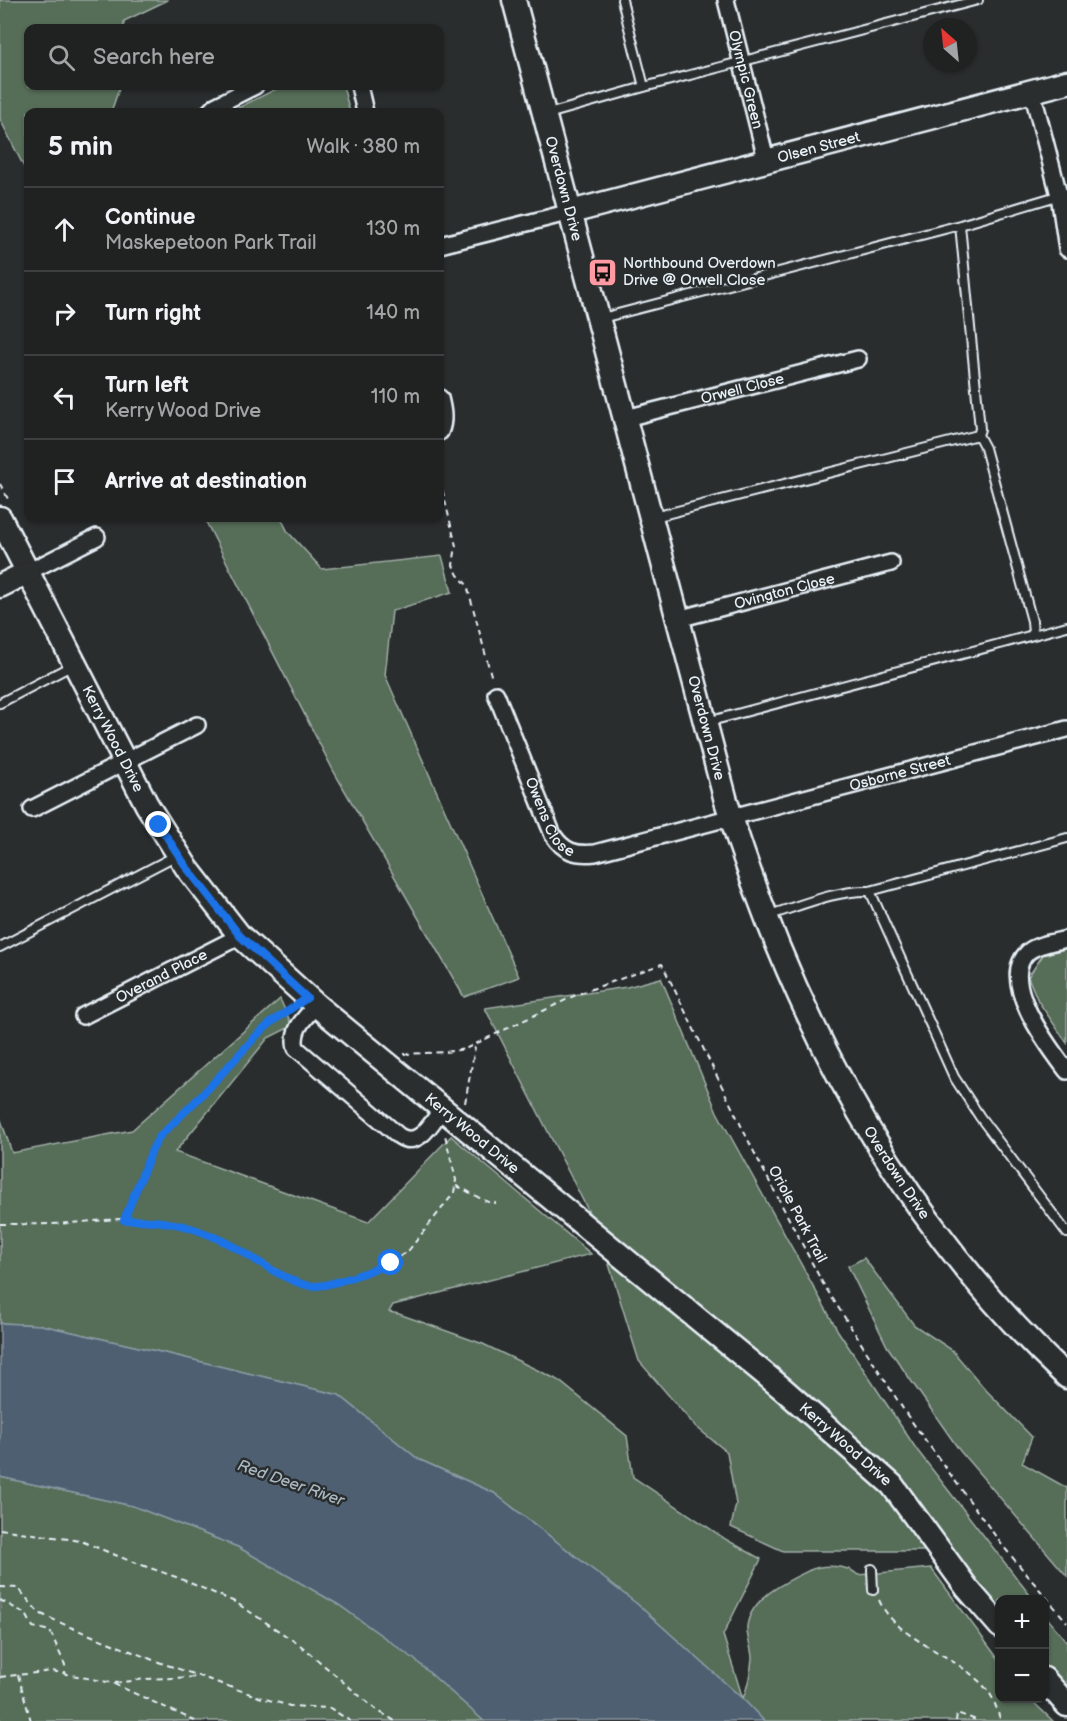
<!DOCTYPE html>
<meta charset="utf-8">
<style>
:root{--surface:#202222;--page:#282a2a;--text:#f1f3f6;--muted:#a2a4a5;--line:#3d3f40}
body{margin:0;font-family:"Balsamiq Sans",sans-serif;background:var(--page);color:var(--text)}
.controls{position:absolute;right:18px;bottom:18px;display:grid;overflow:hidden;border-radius:12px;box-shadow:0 2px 4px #0004}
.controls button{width:54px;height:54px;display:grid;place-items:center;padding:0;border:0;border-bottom:2px solid var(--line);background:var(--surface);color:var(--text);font:30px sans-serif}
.compass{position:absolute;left:923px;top:18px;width:54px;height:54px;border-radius:50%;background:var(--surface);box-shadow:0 2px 4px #0004;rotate:333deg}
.stop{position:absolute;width:18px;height:18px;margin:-14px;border:4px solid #1a73e8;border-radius:50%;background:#fff}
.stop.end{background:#1a73e8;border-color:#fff;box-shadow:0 2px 6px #0008}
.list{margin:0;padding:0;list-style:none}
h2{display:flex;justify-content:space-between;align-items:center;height:78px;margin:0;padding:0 24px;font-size:26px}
h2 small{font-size:20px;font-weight:400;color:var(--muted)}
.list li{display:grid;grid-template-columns:39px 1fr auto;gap:18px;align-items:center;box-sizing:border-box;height:84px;padding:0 24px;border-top:2px solid var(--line)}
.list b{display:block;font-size:22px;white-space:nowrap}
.list p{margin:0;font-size:20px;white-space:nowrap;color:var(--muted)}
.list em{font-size:20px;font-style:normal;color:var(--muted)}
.icon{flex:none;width:33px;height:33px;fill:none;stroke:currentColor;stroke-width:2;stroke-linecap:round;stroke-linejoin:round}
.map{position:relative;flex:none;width:1067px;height:1721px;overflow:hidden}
.search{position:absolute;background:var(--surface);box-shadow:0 2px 4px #0004;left:24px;top:24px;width:420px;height:66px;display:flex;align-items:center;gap:15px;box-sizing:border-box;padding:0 21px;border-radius:12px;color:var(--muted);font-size:22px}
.panel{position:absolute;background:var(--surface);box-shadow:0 2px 4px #0004;left:24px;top:108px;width:420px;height:414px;border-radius:12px}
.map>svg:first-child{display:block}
.green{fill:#576d59;stroke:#a0afa8;stroke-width:1.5}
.water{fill:#4d5f6f;stroke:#8b99a6;stroke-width:1.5}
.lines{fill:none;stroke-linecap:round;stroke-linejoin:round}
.lane-casing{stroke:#e8f1f8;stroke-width:12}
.street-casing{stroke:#e8f1f8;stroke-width:20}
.secondary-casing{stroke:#e8f1f8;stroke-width:27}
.path{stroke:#e8f1f8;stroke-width:2;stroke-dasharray:6 4.5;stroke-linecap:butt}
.lane{stroke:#2a2d2e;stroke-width:8}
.street{stroke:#2a2d2e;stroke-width:15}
.secondary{stroke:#2a2d2e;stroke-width:22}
.route{stroke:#1a73e8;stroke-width:8}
.labels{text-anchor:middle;stroke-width:5;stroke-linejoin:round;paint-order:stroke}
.street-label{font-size:15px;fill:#e8f1f8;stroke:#2a2d2e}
.poi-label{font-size:15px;fill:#e8f1f8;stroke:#2a2d2e;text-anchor:start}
.water-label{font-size:16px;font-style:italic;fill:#aab7c1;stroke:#2a2d2e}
</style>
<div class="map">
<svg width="1067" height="1721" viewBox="0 0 1067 1721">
<rect width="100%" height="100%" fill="#2a2d2e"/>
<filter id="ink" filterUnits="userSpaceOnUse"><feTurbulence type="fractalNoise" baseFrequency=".0167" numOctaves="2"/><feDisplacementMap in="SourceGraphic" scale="12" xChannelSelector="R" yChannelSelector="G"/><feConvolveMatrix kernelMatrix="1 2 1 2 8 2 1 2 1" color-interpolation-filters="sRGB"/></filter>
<g filter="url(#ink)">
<!-- green -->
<path class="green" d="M0 0H168L124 21V28H28V86H120L111 112H28V175L0 119Z
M282 86H343L350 112H230Z
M204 518H281L288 532 322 569 442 556 452 592 392 611 385 675 519 977 464 997 334 772Z
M1067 948V1043L1038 1001 1028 977 1043 955Z
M661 978 717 1112 838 1331 917 1450 1033 1599 1000 1600 999 1626 939 1551H783L731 1527 736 1504 727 1452 695 1426 639 1361 599 1232 485 1008 627 987Z
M280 999 290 1021V1027L268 1038 175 1152 368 1222 451 1136 591 1254 393 1305 389 1312 399 1314 483 1344 558 1380 627 1436 633 1477 727 1540 761 1559 723 1635 743 1699C747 1688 751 1670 752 1658 752 1648 746 1637 747 1626 751 1597 787 1581 810 1570 823 1564 848 1565 858 1575L931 1568 999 1660 1000 1698 1030 1699 1053 1721H764L744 1700 637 1604 494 1493 418 1459 339 1395 169 1354 41 1325 0 1323V1117L12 1153 132 1130Z
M864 1258 914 1325 952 1350 985 1389 1032 1437 1022 1463 1067 1488V1576L960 1451 887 1346 848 1266Z
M0 1477 133 1506 238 1547 339 1605 413 1658 484 1721H0Z
M1044 1614 1067 1642V1705L1045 1679Z"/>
<!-- water -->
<path class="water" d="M0 1323 41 1325 169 1354 339 1395 418 1459 494 1493 637 1604 744 1700 764 1721H484L413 1658 339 1605 238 1547 133 1506 0 1477Z"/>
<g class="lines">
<defs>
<path id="lane" d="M622 0 644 87
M548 114 644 87 978 0
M960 225 980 429 978 435 985 448 1032 621 1033 634
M602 318 960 225 1067 193
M654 517 978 435
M0 703 73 665
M707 722 1067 626
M870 891 954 1077 980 1117 1067 1233
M770 915C802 905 836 890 870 891L1067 838
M0 947 177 855
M872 1569 873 1590"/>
<g id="street">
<path id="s1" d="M726 0 766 159"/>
<path d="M359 86 365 112"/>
<path d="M1032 91 1059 195 1067 249"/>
<path d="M209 112 215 106 255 86"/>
<path d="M440 245 571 212"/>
<path d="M440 398C443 410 445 421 440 432"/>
<path id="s2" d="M626 418 858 359"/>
<path d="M28 572 97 537"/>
<path id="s3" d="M678 619 891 563"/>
<path id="s4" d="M496 694 553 835C564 852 576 855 595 853L1067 729"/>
<path d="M32 809 197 725"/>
<path d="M1067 939C1055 942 1037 944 1028 952 997 980 1049 1047 1067 1071"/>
<path d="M316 1005C305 1018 291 1029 296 1048L399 1136C419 1149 432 1122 442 1109"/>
<path id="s5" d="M83 1016 240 936"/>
</g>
<g id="secondary">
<path id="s6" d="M514 0 726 801C793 1018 899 1221 1067 1377"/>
<path id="s7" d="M571 212 1067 82"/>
<path id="s8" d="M0 518 147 805 187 868 240 936 316 1005 783 1389 892 1485 967 1588 1000 1626"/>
<path d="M0 586 28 572"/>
<path d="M1044 1679 1067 1705"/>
</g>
</defs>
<!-- lane casing -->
<use href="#lane" class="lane-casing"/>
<!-- street casing -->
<use href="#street" class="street-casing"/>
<!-- secondary casing -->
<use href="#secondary" class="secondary-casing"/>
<!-- path -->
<path class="path" d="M440 480 456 546 453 565 458 575 467 585 492 679
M0 484 9 501
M404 1054 446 1052 465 1049 578 994 662 964 754 1152 822 1282 907 1415 1002 1545 1067 1622
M465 1103 475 1047
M456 1186C469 1190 482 1203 496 1203
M124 1219 159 1137 204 1093 257 1035 273 1021 293 1008
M0 1224C23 1224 46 1225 69 1223 101 1221 137 1215 169 1222 215 1231 256 1260 297 1282L315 1286 333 1283 391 1263 409 1250 454 1193 456 1180 445 1135
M0 1529 81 1541 130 1561 176 1577 235 1602 300 1645 375 1709 395 1721
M0 1587 18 1588 39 1613 70 1627 153 1660 262 1698 290 1706 330 1708 350 1721
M0 1600 26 1614 33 1627 50 1631 65 1665V1674
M879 1600C898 1643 958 1653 988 1691 995 1700 997 1711 1001 1721
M18 1675 31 1721
M0 1677 52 1671 112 1683 195 1721
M115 1683 146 1679 199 1677
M956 1721 957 1713 979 1721"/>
<!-- lane -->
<use href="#lane" class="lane"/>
<!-- street -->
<use href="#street" class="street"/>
<!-- secondary -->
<use href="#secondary" class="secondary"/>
</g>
</g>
<g class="lines" filter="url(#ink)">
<!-- route -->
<path class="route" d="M159 825 187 868 240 936 307 998 273 1021 257 1035 204 1093 159 1137 152 1150 124 1220C169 1219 199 1227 238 1249 256 1260 292 1285 312 1286 331 1287 371 1270 391 1263"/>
</g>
<!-- icons -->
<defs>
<symbol id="bus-square" viewBox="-11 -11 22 22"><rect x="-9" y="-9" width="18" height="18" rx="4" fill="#ff9aa2" stroke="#2a2d2e"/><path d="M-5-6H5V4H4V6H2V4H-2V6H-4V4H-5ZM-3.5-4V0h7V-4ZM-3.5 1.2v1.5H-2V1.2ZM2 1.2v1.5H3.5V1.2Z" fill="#111"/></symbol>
</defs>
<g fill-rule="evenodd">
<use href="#bus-square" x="586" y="256" width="33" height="33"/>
</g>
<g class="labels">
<!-- street labels -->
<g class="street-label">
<text dy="5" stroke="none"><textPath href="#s1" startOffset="82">Olympic Green</textPath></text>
<text dy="5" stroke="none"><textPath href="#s7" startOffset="256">Olsen Street</textPath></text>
<text dy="5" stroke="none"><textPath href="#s6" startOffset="195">Overdown Drive</textPath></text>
<text dy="5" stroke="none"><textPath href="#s2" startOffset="120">Orwell Close</textPath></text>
<text dy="5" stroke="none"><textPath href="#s3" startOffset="110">Ovington Close</textPath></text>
<text dy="5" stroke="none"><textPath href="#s6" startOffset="753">Overdown Drive</textPath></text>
<text dy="5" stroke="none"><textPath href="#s8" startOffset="248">Kerry Wood Drive</textPath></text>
<text dy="5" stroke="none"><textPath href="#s4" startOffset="516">Osborne Street</textPath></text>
<text dy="5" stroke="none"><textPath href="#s4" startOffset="135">Owens Close</textPath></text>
<text dy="5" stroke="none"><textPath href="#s5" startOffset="88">Overand Place</textPath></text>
<text dy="5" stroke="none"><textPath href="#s8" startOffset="788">Kerry Wood Drive</textPath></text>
<text dy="5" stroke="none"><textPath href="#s6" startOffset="1239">Overdown Drive</textPath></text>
<text transform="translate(798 1214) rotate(62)" y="5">Oriole Park Trail</text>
<text dy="5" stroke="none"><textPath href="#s8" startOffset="1274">Kerry Wood Drive</textPath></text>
</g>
<!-- poi labels -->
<g class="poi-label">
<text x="623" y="268">Northbound Overdown<tspan x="623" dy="17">Drive @ Orwell Close</tspan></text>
</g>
<!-- water labels -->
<g class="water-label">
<text transform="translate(291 1482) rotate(19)" y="6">Red Deer River</text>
</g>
</g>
</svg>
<div class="controls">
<button>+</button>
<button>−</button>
</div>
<svg class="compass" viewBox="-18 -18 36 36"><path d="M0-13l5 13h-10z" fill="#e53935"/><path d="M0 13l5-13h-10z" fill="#a2a4a5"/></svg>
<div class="stop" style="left:391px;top:1263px"></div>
<div class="stop end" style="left:159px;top:825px"></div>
<div class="search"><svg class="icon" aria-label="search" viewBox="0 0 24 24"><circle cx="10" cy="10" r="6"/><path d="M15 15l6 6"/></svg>Search here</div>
<section class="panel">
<h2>5 min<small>Walk · 380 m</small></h2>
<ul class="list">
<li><svg class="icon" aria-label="ahead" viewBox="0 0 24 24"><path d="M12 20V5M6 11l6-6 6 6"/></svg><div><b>Continue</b><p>Maskepetoon Park Trail</p></div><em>130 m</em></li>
<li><svg class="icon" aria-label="right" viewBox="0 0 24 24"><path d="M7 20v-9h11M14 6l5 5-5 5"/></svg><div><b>Turn right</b></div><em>140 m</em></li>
<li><svg class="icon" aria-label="left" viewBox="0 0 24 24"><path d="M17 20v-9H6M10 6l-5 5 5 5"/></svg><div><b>Turn left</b><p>Kerry Wood Drive</p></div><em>110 m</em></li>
<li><svg class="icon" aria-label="arrive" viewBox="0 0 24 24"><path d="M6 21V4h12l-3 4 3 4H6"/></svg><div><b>Arrive at destination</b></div></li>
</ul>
</section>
</div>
